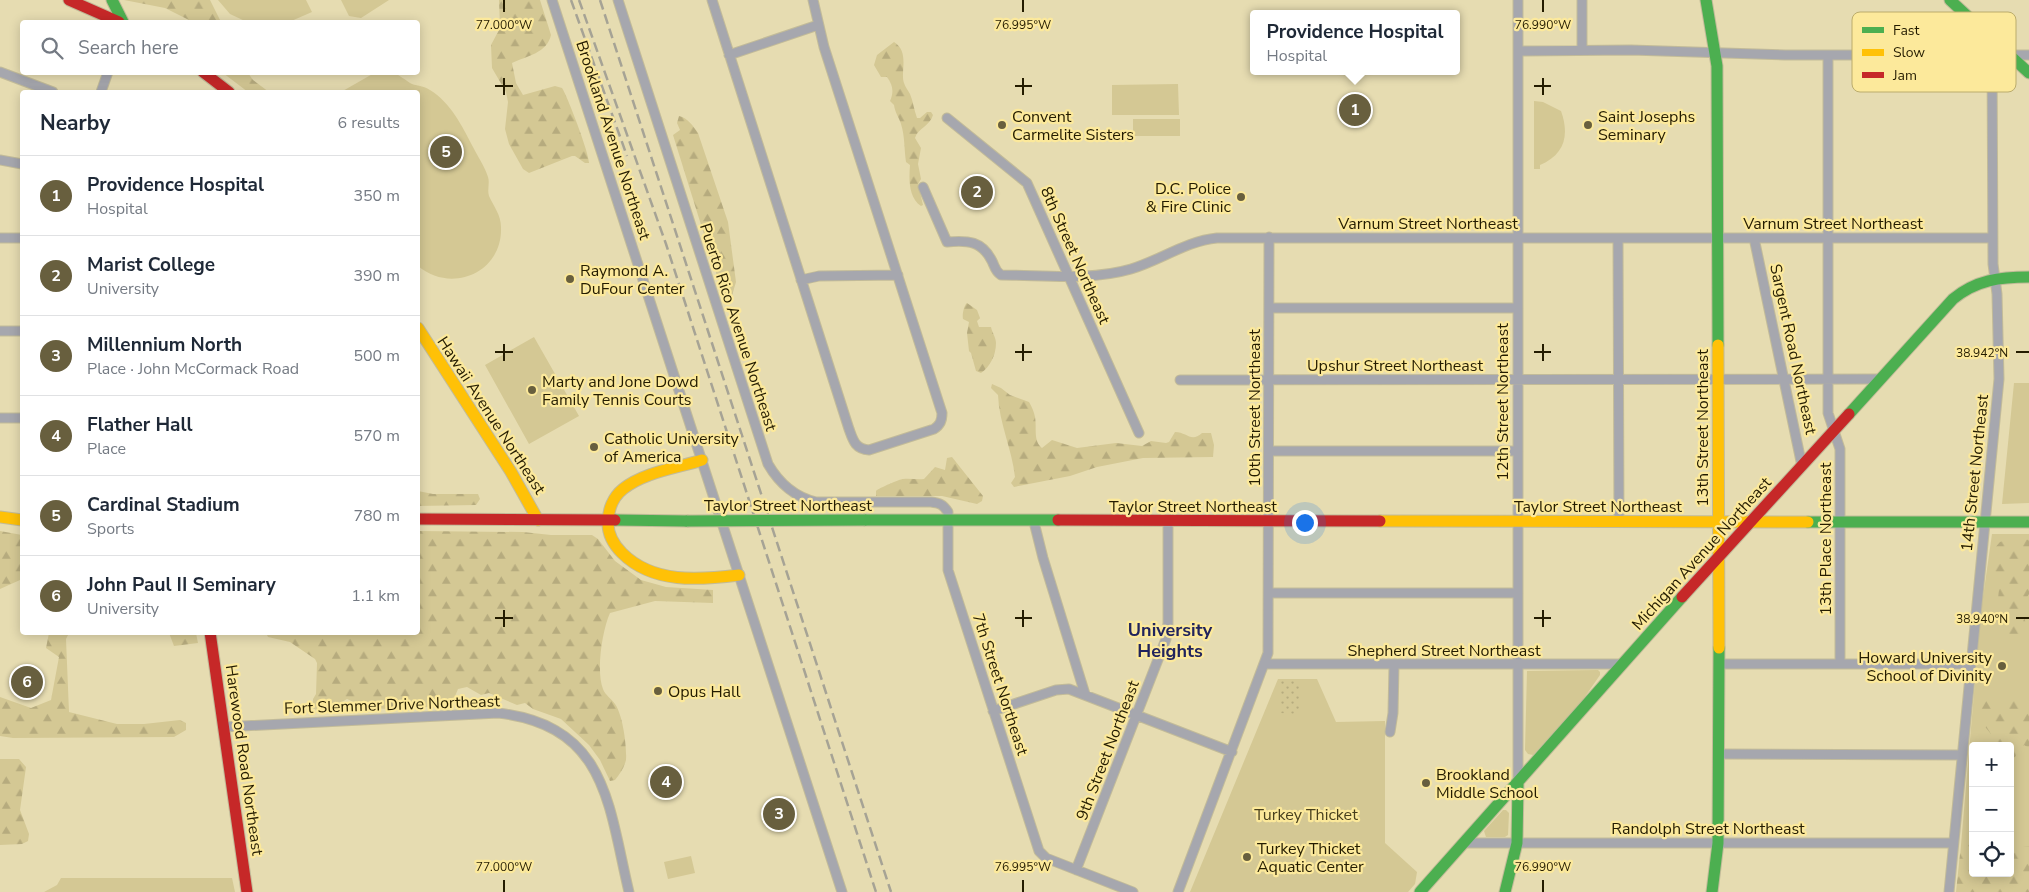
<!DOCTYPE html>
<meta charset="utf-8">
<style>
:root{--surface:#fff;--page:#f6f6f7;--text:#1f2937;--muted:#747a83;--line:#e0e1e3;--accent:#685f3e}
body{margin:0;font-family:"Nunito Sans",sans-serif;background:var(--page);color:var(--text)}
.controls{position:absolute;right:15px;bottom:15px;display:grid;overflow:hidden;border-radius:5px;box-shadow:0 2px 12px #0003}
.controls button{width:45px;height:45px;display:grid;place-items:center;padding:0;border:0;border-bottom:1px solid var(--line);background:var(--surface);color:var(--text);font:25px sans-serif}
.you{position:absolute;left:1304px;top:522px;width:18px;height:18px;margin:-12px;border:4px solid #fff;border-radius:50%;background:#1a73e8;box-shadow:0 0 0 8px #1a73e833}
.badge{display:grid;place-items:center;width:32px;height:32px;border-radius:50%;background:var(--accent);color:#fff;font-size:16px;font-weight:700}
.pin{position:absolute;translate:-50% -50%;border:2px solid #fff;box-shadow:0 1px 5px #0006}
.popup{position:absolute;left:1250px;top:10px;width:210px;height:65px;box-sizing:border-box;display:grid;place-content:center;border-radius:5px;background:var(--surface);filter:drop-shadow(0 1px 4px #0005);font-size:16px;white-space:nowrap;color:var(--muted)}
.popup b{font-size:19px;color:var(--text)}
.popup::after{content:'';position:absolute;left:50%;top:100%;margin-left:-10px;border:10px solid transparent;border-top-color:var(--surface)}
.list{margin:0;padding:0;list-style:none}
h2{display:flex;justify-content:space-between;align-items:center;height:65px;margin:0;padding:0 20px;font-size:21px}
h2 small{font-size:16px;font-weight:400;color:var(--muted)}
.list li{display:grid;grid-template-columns:32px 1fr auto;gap:15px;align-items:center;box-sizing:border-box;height:80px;padding:0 20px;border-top:1px solid var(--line)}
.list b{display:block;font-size:19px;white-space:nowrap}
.list p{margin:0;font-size:16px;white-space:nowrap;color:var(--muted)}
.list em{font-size:16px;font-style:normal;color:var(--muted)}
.icon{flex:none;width:28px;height:28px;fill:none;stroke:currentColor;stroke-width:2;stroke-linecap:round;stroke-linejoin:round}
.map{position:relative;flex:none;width:2029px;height:892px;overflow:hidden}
.search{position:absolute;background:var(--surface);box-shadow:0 2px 12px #0003;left:20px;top:20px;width:400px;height:55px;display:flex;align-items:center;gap:12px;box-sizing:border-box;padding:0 18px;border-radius:5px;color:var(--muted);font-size:19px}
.panel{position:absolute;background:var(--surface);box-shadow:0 2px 12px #0003;left:20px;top:90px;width:400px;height:545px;border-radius:5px}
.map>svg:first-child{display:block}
.green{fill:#d4c894;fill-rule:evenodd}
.forest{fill:url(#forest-firs)}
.garden{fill:url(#garden-dots)}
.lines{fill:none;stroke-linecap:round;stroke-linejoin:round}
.street-casing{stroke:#c2bb99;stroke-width:11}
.fast-casing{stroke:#c2bb99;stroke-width:13}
.slow-casing{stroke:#c2bb99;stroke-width:13}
.jam-casing{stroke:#c2bb99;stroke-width:13}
.street{stroke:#a6a7ae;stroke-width:9}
.fast{stroke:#4caf50;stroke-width:11}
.slow{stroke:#ffc107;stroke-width:11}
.jam{stroke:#c62828;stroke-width:11}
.rail{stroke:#a6a395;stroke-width:2.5;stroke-dasharray:10 5;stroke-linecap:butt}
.fast-bridge-casing{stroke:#c2bb99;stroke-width:13;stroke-linecap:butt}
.fast-bridge{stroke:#4caf50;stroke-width:11}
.ticks{fill:none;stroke:#241c00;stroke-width:2}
.poi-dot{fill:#685f3e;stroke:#fce99b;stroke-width:2}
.labels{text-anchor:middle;stroke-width:4.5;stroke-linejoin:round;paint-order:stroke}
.poi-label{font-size:16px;fill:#241c00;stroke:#fce99b;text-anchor:start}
.street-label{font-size:16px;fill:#241c00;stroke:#fce99b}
.park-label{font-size:16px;fill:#473f1d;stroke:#fce99b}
.neighbourhood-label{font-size:18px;font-weight:bold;fill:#21245d;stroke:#fce99b}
.key{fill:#fce99b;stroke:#bbac6c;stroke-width:1}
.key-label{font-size:14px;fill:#241c00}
.ticks-label{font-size:12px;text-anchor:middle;fill:#241c00;stroke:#fce99b;stroke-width:4.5;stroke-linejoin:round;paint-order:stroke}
</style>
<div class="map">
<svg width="2029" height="892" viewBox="0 0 2029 892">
<defs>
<pattern id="forest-firs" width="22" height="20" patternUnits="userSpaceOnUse" patternTransform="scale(1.25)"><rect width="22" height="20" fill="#d4c894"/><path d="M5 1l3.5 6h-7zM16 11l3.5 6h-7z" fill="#b6ab7e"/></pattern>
<pattern id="garden-dots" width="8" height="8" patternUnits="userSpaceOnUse" patternTransform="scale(1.25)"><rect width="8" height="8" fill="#d4c894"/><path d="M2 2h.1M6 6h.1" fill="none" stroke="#b6ab7e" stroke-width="1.8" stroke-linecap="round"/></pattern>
</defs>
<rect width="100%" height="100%" fill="#e6dcb1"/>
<!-- green -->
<path class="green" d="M218 0H306L312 12 289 22H247L230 14Z
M341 0H389L361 18 349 16Z
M376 72C396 72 394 72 410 83 415 86 423 85 430 90 451 103 462 126 473 147 478 157 485 167 488 177 490 183 487 190 489 196 494 207 501 215 501 227 503 273 451 294 418 266V92H341Z
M1178 84 1179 115H1112V85Z
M1534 101 1543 102 1561 111C1570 136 1564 155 1540 165V169H1534Z
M1133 119H1180V136H1133Z
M534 337 579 416 529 444 485 365Z
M2014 383H2029V503L2002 504Z
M1992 534H2029V892H1957L1981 611ZM1973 746H2010V873H1973Z
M1527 671 1598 670 1600 672V675L1582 701 1533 755 1528 754 1525 750Z
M1278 679H1317L1336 722 1385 721V843L1417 872 1415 884 1408 892H1190Z
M1503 810H1506L1509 813 1508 835 1505 837H1486L1484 831Z
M691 856 695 873 668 879 664 862Z
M61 878H232L235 892H44L57 885Z"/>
<!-- forest -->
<path class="forest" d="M124 0H210L221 22H192L189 20 165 8Z
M499 0H540L551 35C547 53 527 56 512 63L516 83 523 95 555 86 562 88C567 95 590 155 589 163H585L575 156H572L529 173 523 169 509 144 505 129 508 102 506 92 492 68 491 45 500 28Z
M894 42C910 52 900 72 904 83 905 87 908 90 910 94 913 101 914 110 917 118H920L927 112H931L933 115C930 126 918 128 915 138L921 148 918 164 921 179 918 184 923 205 921 206C908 197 909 178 910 165L906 162C904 149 905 137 901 124 899 117 895 113 894 105L890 101C894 92 893 85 887 77H881L874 65 877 55Z
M223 73H248L253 80 269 92H248Z
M679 116C688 118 693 126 698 133L728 222 736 282 730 302 726 301 722 292 673 135 680 130 677 123Z
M967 303 977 310 980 318 977 321 979 327H991C992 332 996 338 996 343 996 355 990 367 981 373L976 371 971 353 969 351 967 333 969 322 963 319C962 315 964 305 967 303Z
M992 384 1001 388 1010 395 1029 402C1032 407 1034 412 1035 417 1037 428 1033 441 1042 448L1052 440 1077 448 1116 443 1142 446 1151 441 1166 443 1169 442 1175 432C1187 432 1191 443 1202 433H1211L1214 445 1213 457 1143 458 1097 467 1070 476 1014 487 1011 483 1015 477C1012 449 999 423 998 395L991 388Z
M952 457 983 496 982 501 977 504 942 496H876V491C879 488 900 479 903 479 910 478 917 480 924 479L935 467 945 470 947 458Z
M418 491 433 494H478L480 499 476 505 418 506Z
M0 531 22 535V570L20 580 0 589Z
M418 531 523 532 551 535H592L598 539 615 561 641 580 666 587 713 590V603L655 601 610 613C602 631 596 671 603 689 605 695 612 699 615 704 623 715 627 747 626 760 624 768 620 774 615 780L610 781 600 760 589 745 561 719 533 709 525 703 517 705 489 693 481 695 467 687 458 689 453 701C440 708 391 711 376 708 366 707 356 703 347 699 338 705 329 706 322 714L313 708V699L316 694 317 663 315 659 290 642 268 637 266 633 418 632Z
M2014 537 2029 540V594C2022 604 2022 614 2027 626L2023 635 2011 636 2005 629 1997 609 1999 589 1991 567 1993 550 2000 542Z
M49 633H69L66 639 69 712 117 724H144L180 720 186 723V730L174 737 13 738 0 736V697L31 708 51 700 59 657 46 648Z
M169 633H196L198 643 174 646Z
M2029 698V748L2024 745 2019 750 2015 757 2011 758 2010 746H1994C1996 729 1969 720 1977 703L1984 700Z
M0 759H19L26 767 20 810 29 834 28 841 22 844 0 845Z
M1969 831 1973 832V873H1980L1982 877 1998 873H2010C2010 860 2013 846 2029 846V892H1956L1960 854 1964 850 1963 842Z"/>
<!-- garden -->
<path class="garden" d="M1281 680H1300V714L1280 713Z"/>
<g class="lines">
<defs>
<path id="street" d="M552 0 842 892
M618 0 768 464C779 483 795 497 816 502H931C939 503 943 504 948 512V570L1039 851 1046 858 1133 892
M712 0 849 429C853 440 855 449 869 450L934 429C940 425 942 421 942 413L824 47 813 0
M1518 0V782
M1582 0V50
M1518 51 1631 50 1785 55H2029
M729 55 818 25
M1828 55V413L1840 449V664
M0 72 53 92
M101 92 108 72
M947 118 1027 183 1139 433
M0 160 22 164
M923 187 947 242C968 240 982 241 992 261 995 267 995 271 1001 275 1043 275 1090 281 1131 269 1161 260 1186 241 1217 238H1992
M0 238H22
M1618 238 1619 522
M1754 238 1802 466
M801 280 819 276 898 275
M1269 308H1518
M0 331H22
M1180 380 1880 379
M0 418H22
M1269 451H1518
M1034 522 1043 558 1085 694
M1269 593H1518
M1265 664H1623
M1720 664H1971
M993 711 1056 690 1069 689 1232 752
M223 727 498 713C607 726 608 804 629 892
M1390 732 1393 713 1394 665
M1719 754 1962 755
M1463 843H1953
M1076 870 1166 639 1168 623V522
M1178 892 1268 653 1269 237
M1949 892 1999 379 1997 294 1993 264 1992 55"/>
<path id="fast" d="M112 0 123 22
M1706 0 1717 66 1718 345
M1950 0 2029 73
M1849 414 1953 299C1976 280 2000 277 2029 277
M615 520 687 521
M865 520H1058
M1808 522H2029
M1420 892 1682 597
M1505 892 1517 843 1518 783
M1712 892 1718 843 1719 648"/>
<path id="slow" d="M418 328 511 472 538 520
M1718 345 1719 648
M702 460C677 468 644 472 623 489 613 497 608 510 608 523 608 535 614 545 622 553 653 584 699 580 739 575
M0 517 22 520
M1380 521 1808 522"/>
<path id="jam" d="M69 0 119 22
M203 72 229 92
M418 519 615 520
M1058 520 1380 521
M1682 597 1849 414
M210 632 247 892"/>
</defs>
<!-- street casing -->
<use href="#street" class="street-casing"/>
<!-- fast casing -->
<use href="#fast" class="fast-casing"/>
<!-- slow casing -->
<use href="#slow" class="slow-casing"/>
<!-- jam casing -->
<use href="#jam" class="jam-casing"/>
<!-- street -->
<use href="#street" class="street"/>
<!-- fast -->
<use href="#fast" class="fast"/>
<!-- slow -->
<use href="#slow" class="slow"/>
<!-- jam -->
<use href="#jam" class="jam"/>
<!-- rail -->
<path class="rail" d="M571 0 627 156
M579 0 666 244 876 892
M600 0 891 892"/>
<defs>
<path id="fast-bridge" d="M687 521 865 520"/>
</defs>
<!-- fast-bridge casing -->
<use href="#fast-bridge" class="fast-bridge-casing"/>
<!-- fast-bridge -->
<use href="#fast-bridge" class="fast-bridge"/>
</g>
<!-- ticks -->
<path class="ticks" d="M504 0V12M1023 0V12M1543 0V12M504 78V95M1023 78V95M1543 78V95M495 86H513M1015 86H1032M1534 86H1551M504 344V361M1023 344V361M1543 344V361M495 352H513M1015 352H1032M1534 352H1551M2016 352H2029M504 610V627M1023 610V627M1543 610V627M495 618H513M1015 618H1032M1534 618H1551M2016 618H2029M504 880V892M1023 880V892M1543 880V892"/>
<!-- markers -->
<g class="poi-dot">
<circle cx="1002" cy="125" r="5"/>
<circle cx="1588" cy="125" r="5"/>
<circle cx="1241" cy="197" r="5"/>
<circle cx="570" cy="279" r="5"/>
<circle cx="532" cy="390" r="5"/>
<circle cx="594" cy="447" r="5"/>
<circle cx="2002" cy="666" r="5"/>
<circle cx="658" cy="691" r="5"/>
<circle cx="1426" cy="783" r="5"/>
<circle cx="1247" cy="857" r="5"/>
</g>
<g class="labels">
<!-- poi labels -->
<g class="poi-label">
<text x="1012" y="122">Convent<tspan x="1012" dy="18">Carmelite Sisters</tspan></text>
<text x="1598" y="122">Saint Josephs<tspan x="1598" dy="18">Seminary</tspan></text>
<text x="1231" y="194" text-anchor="end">D.C. Police<tspan x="1231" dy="18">&amp; Fire Clinic</tspan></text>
<text x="580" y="276">Raymond A.<tspan x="580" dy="18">DuFour Center</tspan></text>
<text x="542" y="387">Marty and Jone Dowd<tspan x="542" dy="18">Family Tennis Courts</tspan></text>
<text x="604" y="444">Catholic University<tspan x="604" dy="18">of America</tspan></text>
<text x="1992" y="663" text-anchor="end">Howard University<tspan x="1992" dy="18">School of Divinity</tspan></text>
<text x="668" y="697">Opus Hall</text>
<text x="1436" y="780">Brookland<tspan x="1436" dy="18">Middle School</tspan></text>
<text x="1257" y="854">Turkey Thicket<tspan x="1257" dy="18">Aquatic Center</tspan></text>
</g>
<!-- street labels -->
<g class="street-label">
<text transform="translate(614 140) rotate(72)" y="6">Brookland Avenue Northeast</text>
<text x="1428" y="229">Varnum Street Northeast</text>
<text x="1833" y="229">Varnum Street Northeast</text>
<text transform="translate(1076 255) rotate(66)" y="6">8th Street Northeast</text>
<text transform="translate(739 327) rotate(72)" y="6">Puerto Rico Avenue Northeast</text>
<text transform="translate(1794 349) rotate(78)" y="6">Sargent Road Northeast</text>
<text x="1395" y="371">Upshur Street Northeast</text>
<text transform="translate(1502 402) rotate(-90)" y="6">12th Street Northeast</text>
<text transform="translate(1254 408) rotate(-90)" y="6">10th Street Northeast</text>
<text transform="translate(492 415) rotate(57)" y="6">Hawaii Avenue Northeast</text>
<text transform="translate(1702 428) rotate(-90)" y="6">13th Street Northeast</text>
<text transform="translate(1974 473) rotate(-84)" y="6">14th Street Northeast</text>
<text x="788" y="511">Taylor Street Northeast</text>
<text x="1193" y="512">Taylor Street Northeast</text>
<text x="1598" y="512">Taylor Street Northeast</text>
<text transform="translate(1825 539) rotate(-90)" y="6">13th Place Northeast</text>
<text transform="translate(1701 553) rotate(-48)" y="6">Michigan Avenue Northeast</text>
<text x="1444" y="656">Shepherd Street Northeast</text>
<text transform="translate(1001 684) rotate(72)" y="6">7th Street Northeast</text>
<text transform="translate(392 704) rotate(-2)" y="6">Fort Slemmer Drive Northeast</text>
<text transform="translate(1107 750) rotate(-69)" y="6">9th Street Northeast</text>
<text transform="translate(245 760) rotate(82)" y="6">Harewood Road Northeast</text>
<text x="1708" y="834">Randolph Street Northeast</text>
</g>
<!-- park labels -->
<g class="park-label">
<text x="1306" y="820">Turkey Thicket</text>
</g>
<!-- neighbourhood labels -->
<g class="neighbourhood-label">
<text x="1170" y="636">University<tspan x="1170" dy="21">Heights</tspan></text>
</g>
</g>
<!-- legend -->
<rect x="1852" y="12" width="164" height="80" rx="8" class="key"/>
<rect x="1862" y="27" width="22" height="6" fill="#4caf50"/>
<rect x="1862" y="49" width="22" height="7" fill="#ffc107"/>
<rect x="1862" y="72" width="22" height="6" fill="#c62828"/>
<g class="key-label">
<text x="1893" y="35">Fast</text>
<text x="1893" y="57">Slow</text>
<text x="1893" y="80">Jam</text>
</g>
<g class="ticks-label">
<text x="504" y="29">77.000°W</text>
<text x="1023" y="29">76.995°W</text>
<text x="1543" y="29">76.990°W</text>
<text x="1982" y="357">38.942°N</text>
<text x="1982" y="623">38.940°N</text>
<text x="504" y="871">77.000°W</text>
<text x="1023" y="871">76.995°W</text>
<text x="1543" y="871">76.990°W</text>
</g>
</svg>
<div class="controls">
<button>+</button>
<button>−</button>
<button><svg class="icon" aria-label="locate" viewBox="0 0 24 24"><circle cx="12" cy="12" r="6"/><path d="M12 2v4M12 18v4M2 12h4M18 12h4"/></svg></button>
</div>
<div class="you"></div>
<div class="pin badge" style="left:1355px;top:110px">1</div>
<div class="popup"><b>Providence Hospital</b>Hospital</div>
<div class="pin badge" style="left:977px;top:192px">2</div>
<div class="pin badge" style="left:779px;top:814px">3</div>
<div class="pin badge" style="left:666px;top:782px">4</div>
<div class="pin badge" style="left:446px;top:152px">5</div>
<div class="pin badge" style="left:27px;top:682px">6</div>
<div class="search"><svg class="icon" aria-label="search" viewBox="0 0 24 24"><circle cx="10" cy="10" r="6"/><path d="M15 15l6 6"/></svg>Search here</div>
<section class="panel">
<h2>Nearby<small>6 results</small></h2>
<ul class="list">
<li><span class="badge">1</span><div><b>Providence Hospital</b><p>Hospital</p></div><em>350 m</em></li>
<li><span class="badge">2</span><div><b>Marist College</b><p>University</p></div><em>390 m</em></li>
<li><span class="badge">3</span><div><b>Millennium North</b><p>Place · John McCormack Road</p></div><em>500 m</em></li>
<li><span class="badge">4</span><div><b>Flather Hall</b><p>Place</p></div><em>570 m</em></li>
<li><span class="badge">5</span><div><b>Cardinal Stadium</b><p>Sports</p></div><em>780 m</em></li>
<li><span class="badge">6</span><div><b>John Paul II Seminary</b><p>University</p></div><em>1.1 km</em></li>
</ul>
</section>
</div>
